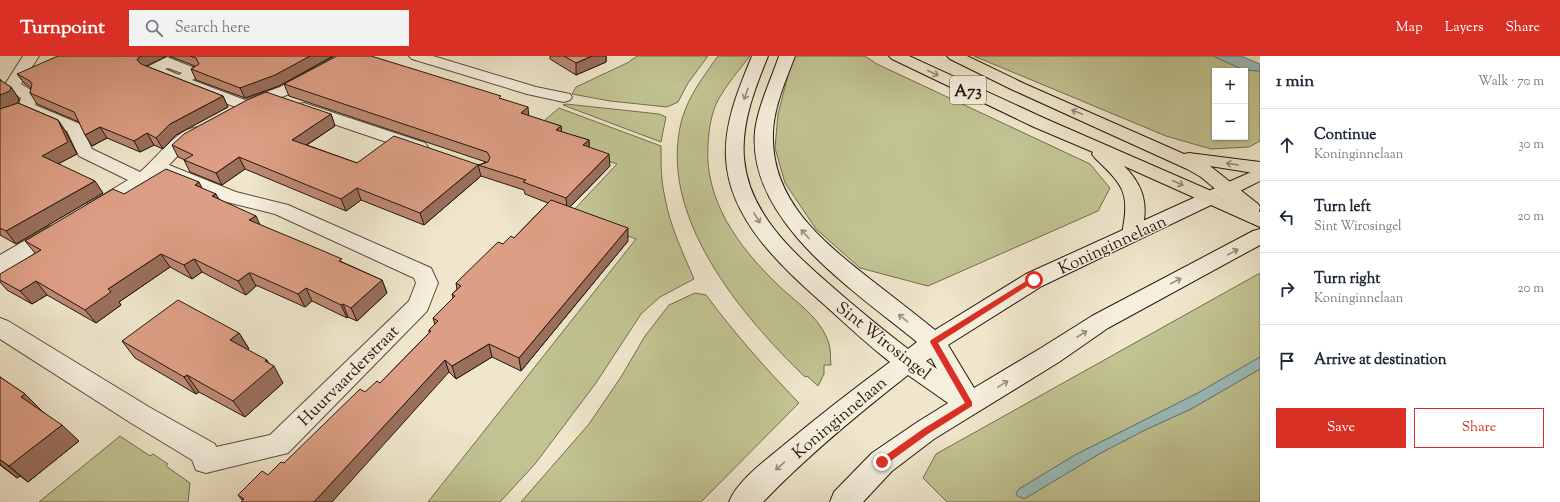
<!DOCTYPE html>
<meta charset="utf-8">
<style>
:root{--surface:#fff;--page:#f2f2f3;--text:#1f2937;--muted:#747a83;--line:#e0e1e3;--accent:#d93025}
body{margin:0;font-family:"Sorts Mill Goudy",serif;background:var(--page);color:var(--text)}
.controls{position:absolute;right:12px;top:12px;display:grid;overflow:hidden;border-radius:0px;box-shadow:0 1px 3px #0004}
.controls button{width:36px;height:36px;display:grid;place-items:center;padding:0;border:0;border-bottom:1px solid var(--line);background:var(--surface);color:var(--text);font:20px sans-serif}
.stop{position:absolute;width:12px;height:12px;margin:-9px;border:3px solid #d93025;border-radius:50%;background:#fff}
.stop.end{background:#d93025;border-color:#fff;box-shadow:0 1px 4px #0008}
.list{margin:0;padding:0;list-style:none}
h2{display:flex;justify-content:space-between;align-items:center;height:52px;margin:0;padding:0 16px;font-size:17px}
h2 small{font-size:13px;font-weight:400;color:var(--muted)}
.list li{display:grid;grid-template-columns:26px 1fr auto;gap:12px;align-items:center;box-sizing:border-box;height:72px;padding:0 16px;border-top:1px solid var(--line)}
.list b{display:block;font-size:15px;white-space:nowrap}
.list p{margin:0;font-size:13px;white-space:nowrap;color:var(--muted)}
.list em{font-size:13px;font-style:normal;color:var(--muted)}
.actions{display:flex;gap:8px;padding:12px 16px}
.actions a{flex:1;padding:9px 0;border:1px solid var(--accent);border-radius:0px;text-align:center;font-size:14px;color:var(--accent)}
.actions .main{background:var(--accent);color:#fff}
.icon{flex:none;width:22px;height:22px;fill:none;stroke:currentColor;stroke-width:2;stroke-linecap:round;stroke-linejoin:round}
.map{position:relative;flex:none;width:1260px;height:446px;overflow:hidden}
header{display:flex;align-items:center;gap:24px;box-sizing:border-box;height:56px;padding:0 20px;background:var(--accent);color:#fff}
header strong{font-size:19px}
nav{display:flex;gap:22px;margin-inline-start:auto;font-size:14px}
.search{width:280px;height:36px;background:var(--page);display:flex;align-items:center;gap:10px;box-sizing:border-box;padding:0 14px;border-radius:0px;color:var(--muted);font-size:15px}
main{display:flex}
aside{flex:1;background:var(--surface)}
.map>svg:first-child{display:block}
.green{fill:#c1c392;stroke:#736d50;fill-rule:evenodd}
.water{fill:#9bbebd;stroke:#6c7b77}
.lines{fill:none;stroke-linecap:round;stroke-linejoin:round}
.street-casing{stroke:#584b3c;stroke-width:2}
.secondary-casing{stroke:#25170d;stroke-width:2}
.primary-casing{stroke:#25170d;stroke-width:2}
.highway-casing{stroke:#25170d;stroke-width:2}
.street{fill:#f5efdd;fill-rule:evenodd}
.secondary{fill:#f5efdd;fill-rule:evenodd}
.primary{fill:#efe6cb;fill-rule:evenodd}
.highway{fill:#efe6cb;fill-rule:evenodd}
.wall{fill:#bd8872;stroke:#25170d}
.shaded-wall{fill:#9a6f5c;stroke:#25170d}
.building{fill:#dc9e84;stroke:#25170d}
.oneway{stroke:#948976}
.oneway2{stroke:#978e7f}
.route{fill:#d93025}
.labels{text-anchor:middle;stroke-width:3;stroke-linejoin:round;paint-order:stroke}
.shield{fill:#f5efdd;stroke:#63584b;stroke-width:1}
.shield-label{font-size:16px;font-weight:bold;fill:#25170d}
.street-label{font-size:17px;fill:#25170d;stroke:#f5efdd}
</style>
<header>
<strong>Turnpoint</strong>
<div class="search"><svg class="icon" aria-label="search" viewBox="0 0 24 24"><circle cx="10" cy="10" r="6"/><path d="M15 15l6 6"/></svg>Search here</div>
<nav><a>Map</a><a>Layers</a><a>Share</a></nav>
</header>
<main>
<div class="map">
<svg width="1260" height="446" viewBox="0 0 1260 446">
<rect width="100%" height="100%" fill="#efe6cb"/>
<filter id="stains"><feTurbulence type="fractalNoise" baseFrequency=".005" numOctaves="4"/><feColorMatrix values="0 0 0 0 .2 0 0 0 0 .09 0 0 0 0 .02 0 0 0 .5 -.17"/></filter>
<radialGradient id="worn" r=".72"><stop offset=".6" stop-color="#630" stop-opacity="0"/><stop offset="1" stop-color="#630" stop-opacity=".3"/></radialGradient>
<!-- green -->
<path class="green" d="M637 0H708L688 27 678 46 667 51 610 45 572 38 576 31 627 7Z
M718 0H750C739 14 727 28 718 44 711 58 709 73 708 88 704 144 738 190 776 227 795 246 821 261 829 288 831 294 830 302 831 309H824V318L818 330 807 320 805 321C741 259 656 159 682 63 689 39 704 20 718 0Z
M793 0H865L877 8 1090 108 1110 132 1098 155 928 230 860 212 816 173 785 127 775 92 778 58Z
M974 0H1213L1244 14 1260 15V85L1249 91 1211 93 1166 80ZM1215 15H1245V81H1215Z
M566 48 659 58 666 61 661 86 563 49Z
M559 52 661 90C661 108 661 125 665 142 670 170 683 197 694 223L660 241 641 258 596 327 535 408 500 446H428L636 183 569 159 617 108 600 102 574 87 538 70Z
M1260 217V301L1198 337 1075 399 1019 433 1016 437 1024 443 1099 398 1145 374 1191 353 1260 313V446H947L923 422 936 398Z
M695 237 706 239C735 278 766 313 799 347L701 446H521L589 368 621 321 645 280 669 249Z
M120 380 150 400 153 398 168 408 166 410 190 427 188 446H39Z"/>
<!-- water -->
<path class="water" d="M1213 0H1241L1260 8V15L1244 14Z
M1260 301V313L1191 353 1145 374 1099 398 1024 443 1017 440 1016 437 1019 433 1075 399 1198 337Z"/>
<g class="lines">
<defs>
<path id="street" d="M23 0H39L21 28 36 37 38 40 35 49 80 68 92 93 140 116C157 103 180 66 204 72L207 76 204 80 189 88 169 109 236 136 288 149 431 212 438 227 427 255 288 397 206 417 196 414 192 404 131 367 0 283V262L8 265 149 351 215 388 216 391 270 379 409 245 416 227 414 222 275 158 223 145 160 119 149 128 102 156 95 158 88 156 85 152 88 148 128 124 79 100 67 75 20 55 18 51 21 42 6 33 4 30Z
M336 0H355L352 3 292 37 246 55 147 17 144 14 147 11 167 1 200 14 203 17 200 20 192 24 245 44 280 31ZM168 12 182 17 179 19 165 13Z
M409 0H433L536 31 570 38 572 41 570 44 564 46 527 38 412 3Z
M304 47 425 87 428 91 425 95 419 96 413 95 298 56 296 52 298 48Z
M55 169 62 171 65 176 62 181 16 209 8 216 0 219V199L48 171Z"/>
<path id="secondary" d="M752 0H768C755 32 741 67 744 102 749 163 802 204 844 241 865 259 886 276 908 293L917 286C855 235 747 166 755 75 758 50 771 24 779 0H795C786 24 774 50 773 76 770 144 822 185 870 223 892 240 914 257 935 274L1026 218 1222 129 1229 127 1236 129 1239 133 1236 137 1042 230 948 289 974 332 1041 292 1092 260 1253 175 1260 173V189L1108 272 1059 306 934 383 892 415 863 446H830L834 436 872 397 916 367 948 347 908 319C857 359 807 400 763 446H729C737 426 762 407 779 393 815 363 852 334 890 306 868 289 848 270 828 252 784 213 729 165 726 102 724 67 739 32 752 0ZM931 302 937 313 926 305Z"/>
<path id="primary" d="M1260 112V125L1236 137 1229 139 1222 137 1219 133 1222 129Z"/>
<path id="highway" d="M889 0H909L1046 63 1225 141 1201 121 1187 113 1013 34 950 3 947 0H967L1025 28 1184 98 1189 97 1260 106V118L1210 110 1258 148 1260 151 1259 156H1260V171L1124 110C1140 126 1147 142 1144 164 1144 171 1143 177 1139 183L1132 185 1125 183 1122 178C1130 136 1124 130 1095 102L1092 98 1093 96 1034 71 892 3Z"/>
</defs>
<!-- street casing -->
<use href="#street" class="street-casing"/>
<!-- secondary casing -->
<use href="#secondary" class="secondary-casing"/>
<!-- primary casing -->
<use href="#primary" class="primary-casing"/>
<!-- highway casing -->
<use href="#highway" class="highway-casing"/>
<!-- street -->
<use href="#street" class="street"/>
<!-- secondary -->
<use href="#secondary" class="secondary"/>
<!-- primary -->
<use href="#primary" class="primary"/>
<!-- highway -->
<use href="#highway" class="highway"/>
</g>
<!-- wall -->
<path class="wall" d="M169 0H333L279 30 245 42 196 24 191 13 195 10Z
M550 0H606V6L576 19 550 3Z
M146 10 223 40 228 51 176 79 163 93 154 89 140 96 107 82 92 90 79 66 37 48 30 37 31 32 25 28 17 18Z
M0 23 2 26 11 31 19 43 18 47 58 64 66 76 77 98 58 108 103 137 16 188 0 179Z
M284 28 502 43 529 60 561 70V76L589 84V91L610 110 570 151 628 185 521 315 492 301 456 323 449 316 242 444 238 439 268 419 284 407 365 336 380 327 429 277V274L435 269 433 262 453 242 452 238 457 233 456 227 503 188 514 182 548 147 525 138 524 134 481 120 424 169 361 144 346 155 245 113 222 129 190 116 184 104H185L178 101 172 89 331 58 335 70 307 89 357 107 479 109 486 106 289 40Z
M201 132 219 143 260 169 382 224 387 237 357 265 348 261 347 262 312 245 305 251 258 230H256L246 239 202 216 192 223 170 211 119 246 121 249 96 267 47 239 32 248 7 234 0 226V224L35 197 25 185 124 138Z
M239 277 249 293 248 294 269 308 283 327 245 361 199 336 196 338 135 302 122 285Z
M0 321 25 338 42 355 79 385 28 426 20 420 17 422 0 409Z"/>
<!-- shaded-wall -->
<path class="shaded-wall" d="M140 0H167L146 10 142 14 137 4Z
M310 0H333L279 30 245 42 240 32Z
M592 0H606V6L576 19V7Z
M11 31 19 43 18 47 0 54V39Z
M223 40 228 51 176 79 163 93 156 82 170 68Z
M528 51 529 63 521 57Z
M331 58 335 70 297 95 292 84Z
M58 64 66 76 77 98 50 112 42 100Z
M561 70 562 81 556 74Z
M100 71 107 82 92 90 85 79Z
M147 77 154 89 140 96 134 85Z
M589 84V96L583 89Z
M609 98 610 110 567 154 566 142Z
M239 101 245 113 222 129 216 117Z
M478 109 481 120 424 169 420 157Z
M95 125 103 137 16 188 6 175Z
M199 126 206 140 195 129Z
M357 132 361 144 346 155 341 143Z
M216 138 223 151 212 140Z
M256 160 262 173 249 164Z
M628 172V185L521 315 519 302Z
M161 198 170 211 119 246 121 249 96 267 85 254 108 233Z
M194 203 202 216 192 223 184 209Z
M249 217 256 230 246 239 238 225Z
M382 224 387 237 357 265 351 252Z
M36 225 47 239 32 248 20 235Z
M306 232 312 245 305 251 298 238Z
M343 248 348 261 347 262 341 249Z
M239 277 249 293 240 301 230 284Z
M489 288 492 301 456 323 452 310Z
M267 304 272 312 274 310 283 327 245 361 233 345 265 305Z
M445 304 449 316 332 446H314Z
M187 319 199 336 196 338 184 321Z
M25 338 42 355 39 357 21 341Z
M62 369 79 385 28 426 9 410Z
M1 404 20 420 17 422 0 408V405Z"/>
<!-- building -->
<path class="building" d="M58 0H140L137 4 141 8 223 40 170 68 156 82 147 77 134 85 100 71 85 79 74 56 30 37 32 28 30 25 17 18Z
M190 0H310L275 19 240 32 191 13 199 8 196 2Z
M337 0H371L501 40 499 42 528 51 521 57 561 70 556 74 589 84 583 89 609 98 566 142 523 126 526 124 478 109 420 157 357 132 341 143 239 101 216 117 184 104 193 99 172 89 184 78 247 44 266 36 331 58 292 84 357 107 394 80 479 109 488 106 490 101 487 96 284 28Z
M564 0H592L576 7Z
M0 24 11 31 10 35 0 39Z
M18 47 58 64 68 86 42 100 95 125 6 175 0 172V53Z
M166 113 199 126 195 129 216 138 212 140 256 160 249 164 321 194 342 203 339 205 382 224 351 252 343 248 341 249 306 232 298 238 251 217H249L238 225 194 203 184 209 161 198 108 233 111 236 85 254 36 225 20 235 0 224V218L41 194 25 185 113 133 124 138Z
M551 144 628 172 519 302 489 288 452 310 445 304 314 446H241L244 443 238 439 262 415 268 419 281 406 284 407 360 333 365 336 377 325 380 327 431 275 429 274 438 265 433 262 455 240 452 238 461 230 456 227 498 186 503 188 511 180 514 182Z
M178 244 239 277 230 284 267 304 265 305 274 310 233 345 187 319 184 321 122 285Z
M0 321 25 338 21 341 62 369 9 410 1 404 0 405Z"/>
<!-- one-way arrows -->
<defs><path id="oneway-shaft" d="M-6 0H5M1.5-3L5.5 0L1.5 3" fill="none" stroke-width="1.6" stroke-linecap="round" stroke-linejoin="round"/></defs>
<g class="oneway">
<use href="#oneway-shaft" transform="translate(933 17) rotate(26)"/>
<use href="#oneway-shaft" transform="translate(1077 56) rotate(-157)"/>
<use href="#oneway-shaft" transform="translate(1232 108) rotate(-172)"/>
<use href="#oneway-shaft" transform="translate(1178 127) rotate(25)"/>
</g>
<g class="oneway2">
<use href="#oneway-shaft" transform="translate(746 38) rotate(109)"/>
<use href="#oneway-shaft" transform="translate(757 162) rotate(59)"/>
<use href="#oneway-shaft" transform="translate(805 178) rotate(-132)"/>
<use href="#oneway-shaft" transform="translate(1233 196) rotate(-29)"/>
<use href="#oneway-shaft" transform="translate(1176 225) rotate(-28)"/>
<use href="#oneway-shaft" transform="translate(903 262) rotate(-141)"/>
<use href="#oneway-shaft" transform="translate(1082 278) rotate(-33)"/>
<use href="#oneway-shaft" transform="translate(1003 328) rotate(-31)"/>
<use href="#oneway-shaft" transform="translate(780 410) rotate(139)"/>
</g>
<!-- route -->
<path class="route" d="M1031 222H1036L1037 224 938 287 972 346V350L928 378 885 409H879L878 406 879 404 923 373 965 347 930 286 931 284Z"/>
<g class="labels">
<!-- shield labels -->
<rect class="shield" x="950" y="20" width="36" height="28" rx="3"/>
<g class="shield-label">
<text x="968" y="40">A73</text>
</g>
<!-- street labels -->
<g class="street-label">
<text transform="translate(1112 188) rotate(-25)" y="6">Koninginnelaan</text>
<text transform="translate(884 284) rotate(38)" y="6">Sint Wirosingel</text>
<text transform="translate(348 319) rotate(-45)" y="6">Huurvaarderstraat</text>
<text transform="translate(839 361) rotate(-40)" y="6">Koninginnelaan</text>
</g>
</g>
<rect width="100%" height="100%" filter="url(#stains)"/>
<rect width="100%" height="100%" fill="url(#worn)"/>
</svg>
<div class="controls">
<button>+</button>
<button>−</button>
</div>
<div class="stop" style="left:1034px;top:224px"></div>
<div class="stop end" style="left:882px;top:406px"></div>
</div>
<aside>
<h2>1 min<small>Walk · 70 m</small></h2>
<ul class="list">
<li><svg class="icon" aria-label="ahead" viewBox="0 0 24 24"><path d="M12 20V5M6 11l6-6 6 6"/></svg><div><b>Continue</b><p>Koninginnelaan</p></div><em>30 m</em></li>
<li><svg class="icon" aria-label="left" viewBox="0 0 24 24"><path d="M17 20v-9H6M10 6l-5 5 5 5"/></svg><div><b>Turn left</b><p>Sint Wirosingel</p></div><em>20 m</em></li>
<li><svg class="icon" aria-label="right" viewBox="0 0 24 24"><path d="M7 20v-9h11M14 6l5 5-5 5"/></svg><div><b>Turn right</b><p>Koninginnelaan</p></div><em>20 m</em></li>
<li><svg class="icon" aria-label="arrive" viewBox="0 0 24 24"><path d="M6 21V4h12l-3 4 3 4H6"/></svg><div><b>Arrive at destination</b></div></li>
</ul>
<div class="actions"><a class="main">Save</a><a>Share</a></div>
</aside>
</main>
